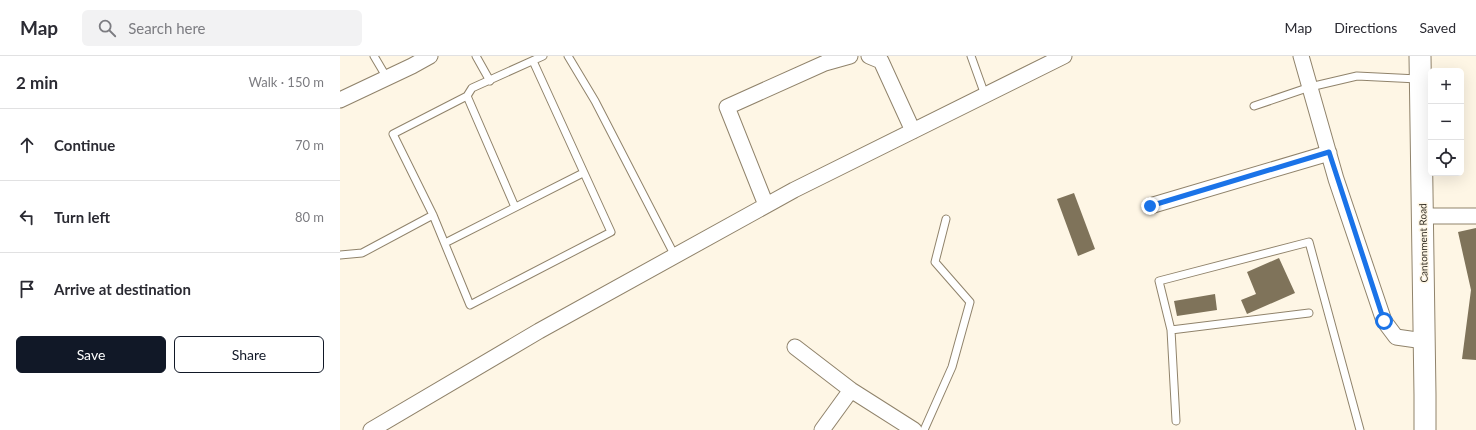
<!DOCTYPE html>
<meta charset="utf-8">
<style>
:root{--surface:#fff;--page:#f2f2f3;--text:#2b2b33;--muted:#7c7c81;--line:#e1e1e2;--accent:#111827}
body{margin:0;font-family:Lato,sans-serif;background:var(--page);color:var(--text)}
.controls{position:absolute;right:12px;top:12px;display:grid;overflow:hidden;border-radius:6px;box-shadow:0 4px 16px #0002}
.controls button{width:36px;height:36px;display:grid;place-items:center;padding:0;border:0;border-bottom:1px solid var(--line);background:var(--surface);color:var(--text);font:20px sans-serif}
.stop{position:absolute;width:12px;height:12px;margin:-9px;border:3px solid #1a73e8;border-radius:50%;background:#fff}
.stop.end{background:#1a73e8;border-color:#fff;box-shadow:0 1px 4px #0008}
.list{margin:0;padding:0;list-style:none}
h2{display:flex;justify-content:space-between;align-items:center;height:52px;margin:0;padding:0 16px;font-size:17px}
h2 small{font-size:13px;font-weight:400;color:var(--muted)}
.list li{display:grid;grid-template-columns:26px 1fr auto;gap:12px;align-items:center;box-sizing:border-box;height:72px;padding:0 16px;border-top:1px solid var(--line)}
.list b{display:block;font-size:15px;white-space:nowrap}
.list em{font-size:13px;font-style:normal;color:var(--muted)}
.actions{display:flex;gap:8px;padding:12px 16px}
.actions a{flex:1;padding:9px 0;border:1px solid var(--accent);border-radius:6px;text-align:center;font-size:14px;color:var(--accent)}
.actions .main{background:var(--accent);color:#fff}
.icon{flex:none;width:22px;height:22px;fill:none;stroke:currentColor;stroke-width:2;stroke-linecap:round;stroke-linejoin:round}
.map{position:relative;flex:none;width:1136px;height:374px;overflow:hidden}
header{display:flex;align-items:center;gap:24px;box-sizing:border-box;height:56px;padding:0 20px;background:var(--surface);border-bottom:1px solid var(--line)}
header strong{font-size:19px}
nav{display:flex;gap:22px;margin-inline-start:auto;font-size:14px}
.search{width:280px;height:36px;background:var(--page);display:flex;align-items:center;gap:10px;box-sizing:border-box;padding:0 14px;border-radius:6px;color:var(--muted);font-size:15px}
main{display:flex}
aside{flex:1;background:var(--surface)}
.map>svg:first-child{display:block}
.building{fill:#7f735a}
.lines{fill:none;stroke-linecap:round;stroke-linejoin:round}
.lane-casing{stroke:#90836b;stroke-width:9}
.street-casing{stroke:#90836b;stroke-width:17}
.secondary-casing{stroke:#90836b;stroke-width:23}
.lane{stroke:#fff;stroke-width:7}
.street{stroke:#fff;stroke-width:15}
.secondary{stroke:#fff;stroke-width:21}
.route{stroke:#1a73e8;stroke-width:5}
.labels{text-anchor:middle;stroke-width:3;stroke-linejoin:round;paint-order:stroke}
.street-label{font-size:10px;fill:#312b21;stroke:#fef6e5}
</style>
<header>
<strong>Map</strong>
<div class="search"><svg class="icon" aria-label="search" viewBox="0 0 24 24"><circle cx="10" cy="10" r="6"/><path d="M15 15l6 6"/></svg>Search here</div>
<nav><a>Map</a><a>Directions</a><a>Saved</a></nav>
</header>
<main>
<aside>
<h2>2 min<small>Walk · 150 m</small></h2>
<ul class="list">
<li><svg class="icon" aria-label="ahead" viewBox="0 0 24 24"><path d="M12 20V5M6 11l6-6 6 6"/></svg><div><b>Continue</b></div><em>70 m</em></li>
<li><svg class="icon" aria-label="left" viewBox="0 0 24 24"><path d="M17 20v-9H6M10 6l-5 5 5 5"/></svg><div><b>Turn left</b></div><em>80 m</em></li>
<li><svg class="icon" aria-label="arrive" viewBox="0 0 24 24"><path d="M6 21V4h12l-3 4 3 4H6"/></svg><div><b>Arrive at destination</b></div></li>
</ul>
<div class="actions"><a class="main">Save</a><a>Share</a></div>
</aside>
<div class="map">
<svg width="1136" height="374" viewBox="0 0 1136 374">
<rect width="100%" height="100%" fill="#fef6e5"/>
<!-- building -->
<path class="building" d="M734 137 755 193 738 200 717 143Z
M1136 172V304L1122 303 1131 234 1118 176Z
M939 202 955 237 907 258 901 244 916 238 907 216Z
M875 238 877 254 837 260 834 245Z"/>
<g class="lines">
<defs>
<path id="lane" d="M34 0 47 22
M136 0 150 25
M228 0 255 45 335 200
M631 0 645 39
M193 5 271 176 130 249 93 159 53 78 127 40 132 32 203 0
M127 40 175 151
M914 50 970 31 1017 20 1078 23
M105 187 243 117
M0 199 22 197 93 159
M831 274 969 257
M836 365 831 274 819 225 969 186 1020 374
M584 374 612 311 630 246 595 206 606 163"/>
<path id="street" d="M529 0 541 5 573 75
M961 0 996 123 1044 265 1056 281 1084 285
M0 44 72 10 90 0
M426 149 387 51 485 7 510 0
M810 150 989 97
M1082 160H1136
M455 291 511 334 574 374
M31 374 199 275 454 134 724 0
M482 374 511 334"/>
<path id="secondary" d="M1080 0 1085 339V374"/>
</defs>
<!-- lane casing -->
<use href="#lane" class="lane-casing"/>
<!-- street casing -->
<use href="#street" class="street-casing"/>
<!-- secondary casing -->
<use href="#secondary" class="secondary-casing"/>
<!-- lane -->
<use href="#lane" class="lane"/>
<!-- street -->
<use href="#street" class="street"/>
<!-- secondary -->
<use href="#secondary" class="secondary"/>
</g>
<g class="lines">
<!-- route -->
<path class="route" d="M810 150 989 96 1044 265"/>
</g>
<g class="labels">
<!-- street labels -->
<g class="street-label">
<text transform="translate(1083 187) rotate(-91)" y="4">Cantonment Road</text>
</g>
</g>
</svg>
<div class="controls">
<button>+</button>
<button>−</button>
<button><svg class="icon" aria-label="locate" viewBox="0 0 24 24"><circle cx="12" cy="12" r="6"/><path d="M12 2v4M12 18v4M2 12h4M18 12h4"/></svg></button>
</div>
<div class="stop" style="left:1044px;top:265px"></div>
<div class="stop end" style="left:810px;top:150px"></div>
</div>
</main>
